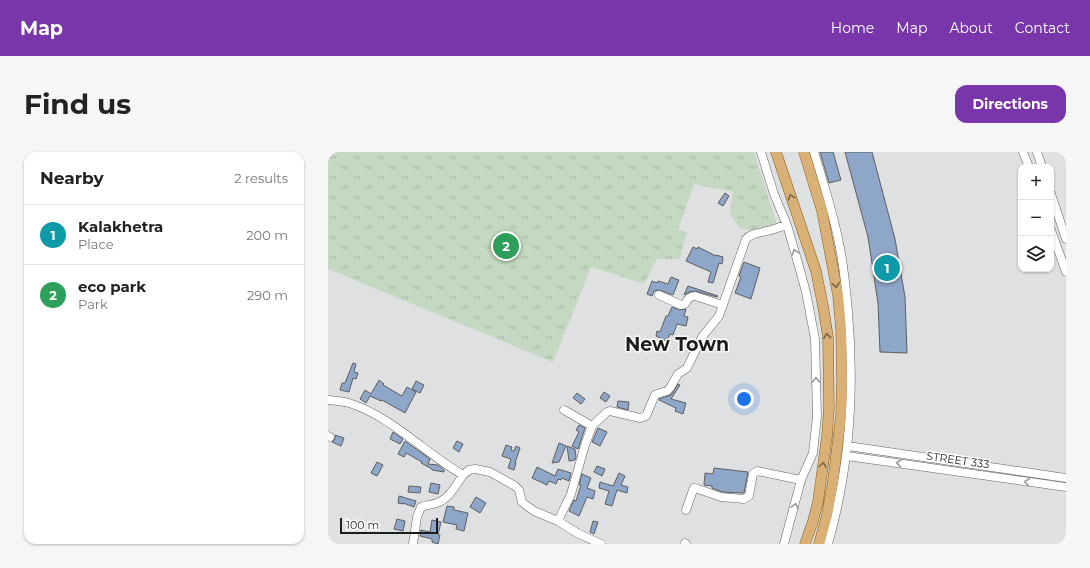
<!DOCTYPE html>
<meta charset="utf-8">
<style>
:root{--surface:#fff;--page:#f6f6f6;--text:#222;--muted:#767676;--line:#e0e0e0;--accent:#7936ab}
body{margin:0;font-family:Montserrat,sans-serif;background:var(--page);color:var(--text)}
.controls{position:absolute;right:12px;top:12px;display:grid;overflow:hidden;border-radius:8px;box-shadow:0 1px 3px #0004}
.controls button{width:36px;height:36px;display:grid;place-items:center;padding:0;border:0;border-bottom:1px solid var(--line);background:var(--surface);color:var(--text);font:20px sans-serif}
.scale{position:absolute;left:12px;bottom:10px;width:98px;box-sizing:border-box;padding-left:4px;border:2px solid #1b1c1c;border-top:0;font-size:11px;line-height:14px;white-space:nowrap;color:#1b1c1c;-webkit-text-stroke:3px #fff;paint-order:stroke}
.you{position:absolute;left:416px;top:247px;width:14px;height:14px;margin:-10px;border:3px solid #fff;border-radius:50%;background:#1a73e8;box-shadow:0 0 0 6px #1a73e833}
.badge{display:grid;place-items:center;width:26px;height:26px;border-radius:50%;background:var(--accent);color:#fff;font-size:13px;font-weight:700}
.pin{position:absolute;translate:-50% -50%;border:2px solid #fff;box-shadow:0 1px 4px #0006}
.list{margin:0;padding:0;list-style:none}
h2{display:flex;justify-content:space-between;align-items:center;height:52px;margin:0;padding:0 16px;font-size:17px}
h2 small{font-size:13px;font-weight:400;color:var(--muted)}
.list li{display:grid;grid-template-columns:26px 1fr auto;gap:12px;align-items:center;box-sizing:border-box;height:60px;padding:0 16px;border-top:1px solid var(--line)}
.list b{display:block;font-size:15px;white-space:nowrap}
.list p{margin:0;font-size:13px;white-space:nowrap;color:var(--muted)}
.list em{font-size:13px;font-style:normal;color:var(--muted)}
.icon{flex:none;width:22px;height:22px;fill:none;stroke:currentColor;stroke-width:2;stroke-linecap:round;stroke-linejoin:round}
.map{position:relative;flex:none;width:738px;height:392px;overflow:hidden;border-radius:12px}
header{display:flex;align-items:center;gap:24px;box-sizing:border-box;height:56px;padding:0 20px;background:var(--accent);color:#fff}
header strong{font-size:19px}
nav{display:flex;gap:22px;margin-inline-start:auto;font-size:14px}
.intro{display:flex;align-items:center;justify-content:space-between;box-sizing:border-box;height:96px;padding:0 24px}
h1{margin:0;font-size:28px}
.button{padding:10px 18px;border-radius:12px;background:var(--accent);color:#fff;font-size:14px;font-weight:700}
main{display:flex;gap:24px;padding:0 24px}
aside{flex:1;background:var(--surface);border-radius:12px;box-shadow:0 1px 3px #0004}
.map>svg:first-child{display:block}
.park{fill:url(#park-tufts)}
.building{fill:#8ea6c8;stroke:#5d5e5f}
.lines{fill:none;stroke-linecap:round;stroke-linejoin:round}
.minor-casing{stroke:#626364;stroke-width:9}
.major-casing{stroke:#865a1b;stroke-width:11}
.minor{stroke:#fff;stroke-width:8}
.major{stroke:#d9b076;stroke-width:10}
.oneway{stroke:#7a6649}
.oneway2{stroke:#989999}
.labels{text-anchor:middle;stroke-width:3;stroke-linejoin:round;paint-order:stroke}
.street-label{font-size:11px;fill:#1b1c1c;stroke:#fff}
.town-label{font-size:19px;font-weight:bold;fill:#1b1c1c;stroke:#fff}
</style>
<header>
<strong>Map</strong>
<nav><a>Home</a><a>Map</a><a>About</a><a>Contact</a></nav>
</header>
<div class="intro"><h1>Find us</h1><a class="button">Directions</a></div>
<main>
<aside>
<h2>Nearby<small>2 results</small></h2>
<ul class="list">
<li><span class="badge" style="background:#0f9aa8">1</span><div><b>Kalakhetra</b><p>Place</p></div><em>200 m</em></li>
<li><span class="badge" style="background:#2e9e5b">2</span><div><b>eco park</b><p>Park</p></div><em>290 m</em></li>
</ul>
</aside>
<div class="map">
<svg width="738" height="392" viewBox="0 0 738 392">
<defs>
<pattern id="park-tufts" width="24" height="20" patternUnits="userSpaceOnUse"><rect width="24" height="20" fill="#c5d9c2"/><path d="M3 7l-1-3M5 7V3M7 7l1-3M15 17l-1-3M17 17v-4M19 17l1-3" fill="none" stroke="#a9baa6"/></pattern>
</defs>
<rect width="100%" height="100%" fill="#dfe0e2"/>
<!-- park -->
<path class="park" d="M0 0H426L449 73 428 80 412 76 402 63 405 40 366 32 350 78 359 80 352 107H329L316 132 263 115 225 210 0 117Z"/>
<!-- building -->
<path class="building" d="M492 0H505L513 28 501 31Z
M517 0H544L567 87 577 145 579 201 552 200 550 151 540 85Z
M397 41 401 44 395 54 390 51Z
M365 95 369 97 370 95 388 104V103L395 105 394 112 391 111 385 131 380 130 383 120 358 109Z
M416 110 432 116 423 147 407 141 413 125 411 124Z
M343 125 351 128 345 143 331 138 326 139 324 144 319 142 324 129 329 131 330 129 340 132Z
M360 134 390 144 389 145 367 139 361 140 356 143Z
M344 155 351 158 358 157 356 164 360 165 358 174 349 172 345 183 342 182 339 189 328 184 329 179 332 180 338 164H340Z
M25 211 28 212 26 220 30 221 28 227 25 226 21 240 12 238 14 231H17Z
M51 228 56 232 55 233 74 244 79 235 88 240 77 261 54 248 53 249 42 244 38 251 32 247 37 238 43 242Z
M88 229 96 233 92 241 84 237Z
M350 232 352 233 343 247 358 251 355 262 347 259 348 256 331 248V247L343 243Z
M276 240 282 244 278 250 272 246Z
M249 241 257 247 253 252 245 246Z
M290 249 301 250 300 258 289 255Z
M251 273 257 276 250 297 244 294 251 280 248 278Z
M270 276 279 280 272 294 264 290Z
M65 280 75 287 72 292 62 287Z
M7 283 16 286 13 294 4 290 7 287Z
M77 289 102 307 100 312 110 313 116 318V320L104 318V317L93 311 94 310 78 301 76 305 70 302Z
M129 289 135 292 131 300 125 296Z
M231 291 238 294 231 310 224 311Z
M178 293 184 295 183 298 186 299 188 294 192 296 187 311H188L186 318 180 316 183 307 174 304Z
M239 294 247 297 248 305 247 308 241 309Z
M49 310 55 313 49 324 43 321Z
M269 314 277 317 274 324 266 320Z
M209 315 227 324 230 317 243 321 241 329 234 326 233 328 230 327 228 332 221 329 219 333 204 326Z
M386 316 420 320 416 341H415L394 340 384 336V334L376 333 377 321 385 322Z
M291 321 297 324 293 333 300 335 299 341 289 338 284 354 277 352 281 339 271 336 272 330 285 334Z
M254 322 263 326 259 336 267 339 265 347 259 345 251 364 241 359 246 348 248 349 253 333H251Z
M103 331 112 333 110 342 101 340Z
M81 334 93 335 92 341 80 340Z
M71 344 88 349 86 355 75 351V352L70 351Z
M148 345 158 351 152 361 142 355Z
M119 354 126 355V358L140 361 136 379 128 377 129 373 115 370Z
M69 367 77 369 75 379 66 377Z
M104 368 113 370 110 383H112L110 392 104 390V387L92 384 93 378 102 380Z
M265 369 270 370 266 382 262 380Z"/>
<g class="lines">
<defs>
<path id="minor" d="M433 0 446 42 459 73 470 111 478 140 487 187 489 264 485 301 473 328 456 392
M486 0C495 30 505 60 511 91 516 114 518 137 520 160 527 239 522 315 500 392
M695 0 701 15
M709 0 714 15
M723 42 738 87
M723 78 738 120
M331 143 353 153 357 152C360 147 361 144 367 144L395 153
M0 248C7 249 14 249 21 251 63 264 98 302 135 323L141 318 147 317 162 320 187 334 191 338 194 350 199 354 206 359 230 369 249 381 273 392
M236 258 264 274
M0 284 2 285
M520 294 738 326
M519 304 738 335
M358 358 365 338 366 336 370 337 393 345 416 347 421 344 425 322 429 319 473 328
M230 369 243 342 257 293 264 274 279 260 282 259 312 266 318 264 327 243 329 242 339 239 342 236 350 222 359 216 374 185 391 164 418 87C424 80 434 81 443 78 448 77 453 74 459 73
M357 391 358 392
M85 392 89 365 93 355C98 353 103 353 109 351 121 347 128 333 135 323"/>
<path id="major" d="M448 0 488 119 495 154 500 185 501 255 499 284 490 350 485 369 477 392
M476 0 494 59 510 143 513 177 514 229 513 264 505 329 499 363 491 392"/>
</defs>
<!-- minor casing -->
<use href="#minor" class="minor-casing"/>
<!-- major casing -->
<use href="#major" class="major-casing"/>
<!-- minor -->
<use href="#minor" class="minor"/>
<!-- major -->
<use href="#major" class="major"/>
</g>
<!-- one-way arrows -->
<defs><path id="oneway-chevron" d="M-2-3.5L2.5 0L-2 3.5" fill="none" stroke-width="1.6" stroke-linecap="round" stroke-linejoin="round"/></defs>
<g class="oneway">
<use href="#oneway-chevron" transform="translate(463 45) rotate(-109)"/>
<use href="#oneway-chevron" transform="translate(508 133) rotate(80)"/>
<use href="#oneway-chevron" transform="translate(499 184) rotate(-96)"/>
<use href="#oneway-chevron" transform="translate(495 313) rotate(-82)"/>
</g>
<g class="oneway2">
<use href="#oneway-chevron" transform="translate(467 100) rotate(-107)"/>
<use href="#oneway-chevron" transform="translate(488 228) rotate(-91)"/>
<use href="#oneway-chevron" transform="translate(571 311) rotate(-172)"/>
<use href="#oneway-chevron" transform="translate(699 330) rotate(-172)"/>
<use href="#oneway-chevron" transform="translate(467 354) rotate(-76)"/>
</g>
<g class="labels">
<!-- street labels -->
<g class="street-label">
<text transform="translate(630 308) rotate(8)" y="4">STREET 333</text>
</g>
<!-- town labels -->
<g class="town-label">
<text x="349" y="199">New Town</text>
</g>
</g>
</svg>
<div class="controls">
<button>+</button>
<button>−</button>
<button><svg class="icon" aria-label="layers" viewBox="0 0 24 24"><path d="M12 4l9 5-9 5-9-5zM3 14l9 5 9-5"/></svg></button>
</div>
<div class="scale">100 m</div>
<div class="you"></div>
<div class="pin badge" style="left:559px;top:116px;background:#0f9aa8">1</div>
<div class="pin badge" style="left:178px;top:94px;background:#2e9e5b">2</div>
</div>
</main>
